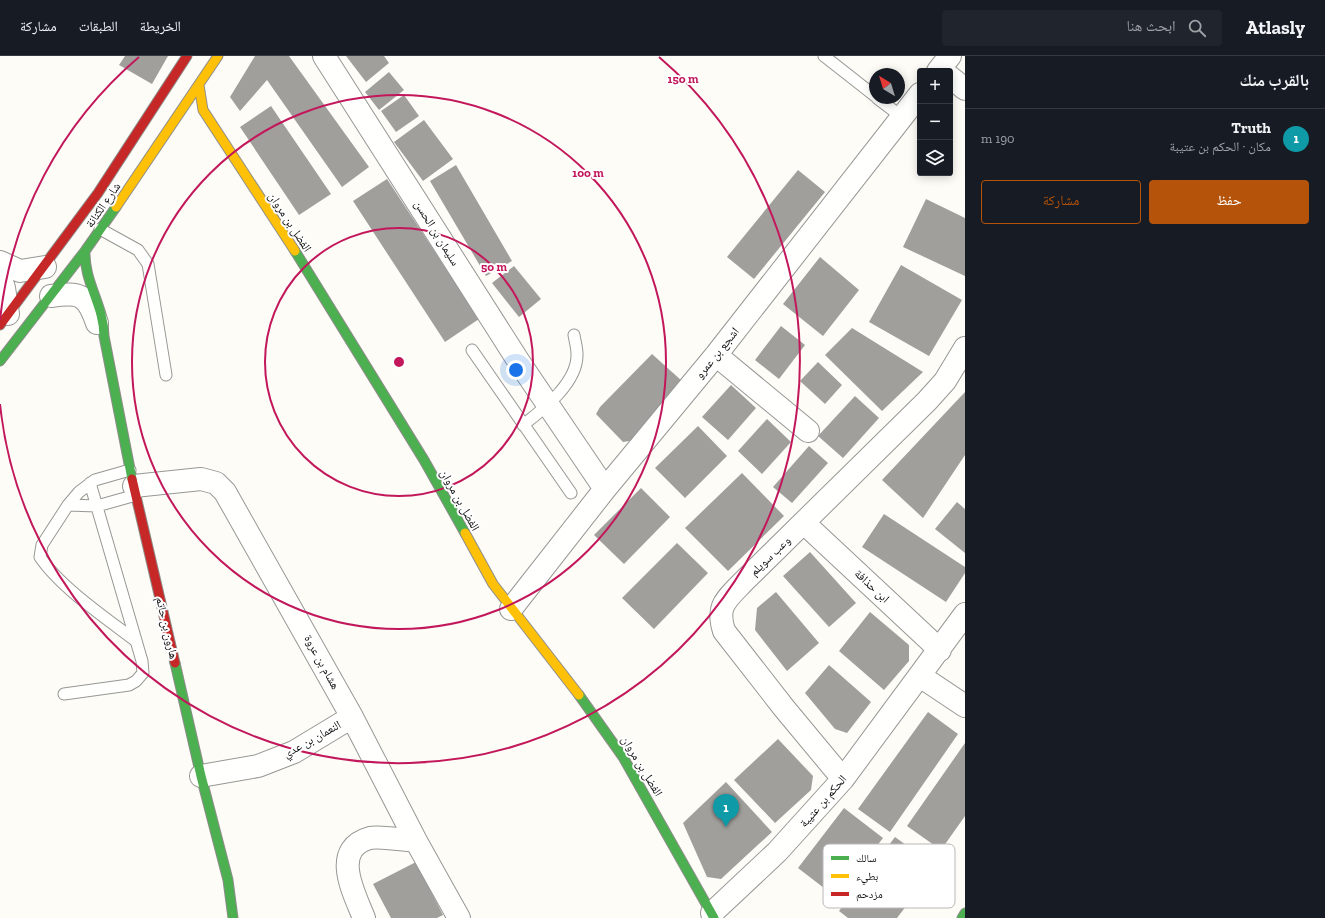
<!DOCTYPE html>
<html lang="ar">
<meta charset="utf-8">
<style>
:root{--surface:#171b24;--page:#20242c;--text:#f1f3f6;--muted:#9ea1a6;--line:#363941;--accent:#b45309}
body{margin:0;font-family:"Zilla Slab","Noto Naskh Arabic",serif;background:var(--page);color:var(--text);direction:rtl}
.controls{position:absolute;right:12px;top:12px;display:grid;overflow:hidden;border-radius:4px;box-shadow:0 2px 10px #0003}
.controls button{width:36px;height:36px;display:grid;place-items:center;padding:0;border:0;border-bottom:1px solid var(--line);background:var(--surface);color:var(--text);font:20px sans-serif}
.compass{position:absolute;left:869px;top:12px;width:36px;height:36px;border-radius:50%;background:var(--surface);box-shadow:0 2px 10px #0003;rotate:322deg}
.you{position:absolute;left:516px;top:314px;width:14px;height:14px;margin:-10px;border:3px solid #fff;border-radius:50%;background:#1a73e8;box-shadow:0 0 0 6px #1a73e833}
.badge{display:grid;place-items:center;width:26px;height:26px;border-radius:50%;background:var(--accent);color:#fff;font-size:13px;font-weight:700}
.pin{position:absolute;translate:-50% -33px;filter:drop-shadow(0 1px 2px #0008)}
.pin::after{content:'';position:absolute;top:21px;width:14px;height:12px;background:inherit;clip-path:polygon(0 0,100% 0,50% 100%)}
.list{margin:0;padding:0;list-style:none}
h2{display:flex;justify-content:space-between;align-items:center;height:52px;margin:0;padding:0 16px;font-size:17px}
h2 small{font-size:13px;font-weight:400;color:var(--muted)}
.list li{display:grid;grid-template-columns:26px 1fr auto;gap:12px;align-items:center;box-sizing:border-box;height:60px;padding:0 16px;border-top:1px solid var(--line)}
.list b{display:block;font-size:15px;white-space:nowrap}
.list p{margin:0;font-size:13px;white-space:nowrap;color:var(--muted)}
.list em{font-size:13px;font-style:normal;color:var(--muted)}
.actions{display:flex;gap:8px;padding:12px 16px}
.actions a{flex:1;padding:9px 0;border:1px solid var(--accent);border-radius:4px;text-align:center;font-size:14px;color:var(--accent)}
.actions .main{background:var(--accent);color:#fff}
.icon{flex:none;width:22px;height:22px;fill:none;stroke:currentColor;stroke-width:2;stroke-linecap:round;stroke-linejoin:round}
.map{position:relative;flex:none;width:965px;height:862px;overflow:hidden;direction:ltr}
header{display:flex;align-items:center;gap:24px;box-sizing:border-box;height:56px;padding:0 20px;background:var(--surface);border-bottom:1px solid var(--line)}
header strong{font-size:19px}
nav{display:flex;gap:22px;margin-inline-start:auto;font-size:14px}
.search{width:280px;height:36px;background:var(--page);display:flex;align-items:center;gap:10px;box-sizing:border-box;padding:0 14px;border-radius:4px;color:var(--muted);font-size:15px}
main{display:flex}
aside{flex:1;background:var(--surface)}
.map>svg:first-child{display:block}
.building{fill:#a19f9c}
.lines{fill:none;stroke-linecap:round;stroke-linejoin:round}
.lane-casing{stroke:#979795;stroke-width:13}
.street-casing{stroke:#979795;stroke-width:24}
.fast-casing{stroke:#8e8d8b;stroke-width:11}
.slow-casing{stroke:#8e8d8b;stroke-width:11}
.jam-casing{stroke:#8e8d8b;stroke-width:11}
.lane{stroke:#fffffe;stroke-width:11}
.street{stroke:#fffffe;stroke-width:22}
.fast{stroke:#4caf50;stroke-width:9}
.slow{stroke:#ffc107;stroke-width:9}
.jam{stroke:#c62828;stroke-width:9}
.ring{fill:none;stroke:#c2185b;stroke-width:2}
.labels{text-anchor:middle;stroke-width:4;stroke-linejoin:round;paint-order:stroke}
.street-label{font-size:12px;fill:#111;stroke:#fff}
.key{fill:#fff;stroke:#b8b8b8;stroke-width:1}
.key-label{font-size:11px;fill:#111}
.centre{fill:#c2185b;stroke:#fff;stroke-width:2}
.ring-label{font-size:12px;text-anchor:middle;font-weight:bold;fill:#c2185b;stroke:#fff;stroke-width:4;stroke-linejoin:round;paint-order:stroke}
</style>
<header>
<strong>Atlasly</strong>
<div class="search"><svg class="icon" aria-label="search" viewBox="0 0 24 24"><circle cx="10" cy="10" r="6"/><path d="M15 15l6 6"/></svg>ابحث هنا</div>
<nav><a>الخريطة</a><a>الطبقات</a><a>مشاركة</a></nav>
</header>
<main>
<aside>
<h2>بالقرب منك<small></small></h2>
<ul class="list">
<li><span class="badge" style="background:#0f9aa8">1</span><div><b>Truth</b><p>مكان · الحكم بن عتيبة</p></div><em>190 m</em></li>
</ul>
<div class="actions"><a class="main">حفظ</a><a>مشاركة</a></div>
</aside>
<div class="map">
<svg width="965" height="862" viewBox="0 0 965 862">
<rect width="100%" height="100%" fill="#fdfcf7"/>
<!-- building -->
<path class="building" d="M125 0H168L152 28 119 9Z
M255 0H289L369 111 342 131 267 24 240 55 230 41Z
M346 0H384L389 7 366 26Z
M389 16 404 34 379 54 365 36Z
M404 39 419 60 396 76 381 55Z
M271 50 331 138 299 159 240 71Z
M424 64 453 103 423 125 394 86Z
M456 109 512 205 486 220 430 125Z
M798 114 825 136 754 223 727 201Z
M387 123 479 263 445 286 353 145Z
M926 143 965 162V220L903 191Z
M820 201 859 234 823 280 783 248Z
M901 209 962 244 929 300 869 266Z
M514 210 541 243 519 261 492 227Z
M781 270 805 289 779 323 755 304Z
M852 272 923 316 882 355 825 299Z
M652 298 682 325 637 384 623 386 596 358 600 351Z
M818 306 842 329 825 348 800 325Z
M731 329 756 352 728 384 702 361Z
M965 336V399L923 462 882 424Z
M855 340 879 362 843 402 818 380Z
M767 363 791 386 762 418 738 395Z
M698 370 727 400 685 442 655 412Z
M809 390 828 407 792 447 773 431Z
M742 417 784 460 728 515 685 472Z
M641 432 670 461 624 508 594 479Z
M957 446 965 453V497L935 473Z
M884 458 965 511V517L946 546 862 491Z
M677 487 708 517 654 573 622 542Z
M810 496 856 547 829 571 783 520Z
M776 536 819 587 787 615 755 574 757 552Z
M870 556 909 589V605L884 634 839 595Z
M829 609 871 646 847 677 835 673 805 637Z
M928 656 958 678 890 776 858 753Z
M778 683 813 720 811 734 775 767 734 724Z
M965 687V760L941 794 907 770Z
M726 726 772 776 721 823 707 821 683 767Z
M844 752 883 782 837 842 798 812Z
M895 781 936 811 897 862H848L839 855Z
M416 806 443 859 437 862H391L373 828Z"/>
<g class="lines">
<defs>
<path id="lane" d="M824 0 875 40
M877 42 902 61
M100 173 138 194 148 208 166 319
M472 294 571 437
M523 369C544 353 578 326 577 298 577 292 575 285 574 279
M130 414 95 424 79 436 68 449 42 489 40 501C60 531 107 563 136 585
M68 449 97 450 136 439
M64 638 129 629 136 625 143 617 142 605 90 427"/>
<path id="street" d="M324 0 519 306 605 433
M938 15 950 0
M950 21 965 33
M0 206 20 215 45 211
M0 219 4 232 8 258
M51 240C80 236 87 238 97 267
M716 299 808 375
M134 430 201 423 216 427 225 436 352 661 416 785 459 862
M804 467 940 594
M511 553 605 433 716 299 920 38
M920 620 965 650
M201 720 258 710 294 696 352 661
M843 723 784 652 724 575C716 550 726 544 743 526L927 345 945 325 965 292
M712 857 777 796 843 723 965 558
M364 862C354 837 330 793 370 782 379 780 406 784 416 785"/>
<path id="fast" d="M85 195C84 227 104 249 104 280L132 423
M295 195 424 404 465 477
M0 305 85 195 116 151
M175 607 201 720 228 824 233 862
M579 639 623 701 714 862
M962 862 965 857"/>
<path id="slow" d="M199 29 203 54 295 195
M116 151 218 0
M465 477 493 528 579 639"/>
<path id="jam" d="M0 269 98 137 187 0
M132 423 175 607"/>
</defs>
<!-- lane casing -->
<use href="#lane" class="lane-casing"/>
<!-- street casing -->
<use href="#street" class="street-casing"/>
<!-- fast casing -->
<use href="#fast" class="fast-casing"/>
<!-- slow casing -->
<use href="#slow" class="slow-casing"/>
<!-- jam casing -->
<use href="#jam" class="jam-casing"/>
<!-- lane -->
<use href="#lane" class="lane"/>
<!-- street -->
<use href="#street" class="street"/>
<!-- fast -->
<use href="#fast" class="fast"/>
<!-- slow -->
<use href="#slow" class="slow"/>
<!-- jam -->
<use href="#jam" class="jam"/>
</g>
<!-- distance rings -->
<g class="ring">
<circle cx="399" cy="306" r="134"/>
<circle cx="399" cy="306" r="267"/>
<path d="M0 264A401 401 0 0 1 139 1M659 1A401 401 0 1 1 0 348"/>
</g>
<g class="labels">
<!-- street labels -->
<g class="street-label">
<text transform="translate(103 149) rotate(-55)" y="4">شارع الكنانة</text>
<text transform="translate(290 166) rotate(57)" y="4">الفضل بن مروان</text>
<text transform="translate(437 177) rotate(58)" y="4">سليمان بن الحسن</text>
<text transform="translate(717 297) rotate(-51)" y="4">اشجع بن عمرو</text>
<text transform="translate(460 444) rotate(61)" y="4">الفضل بن مروان</text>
<text transform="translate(770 500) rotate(-44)" y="4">وعب سويلم</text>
<text transform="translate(872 530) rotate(43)" y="4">ابن حذافة</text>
<text transform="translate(167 572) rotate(77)" y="4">هارون بن حاتم</text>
<text transform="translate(322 606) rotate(61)" y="4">هشام بن عروة</text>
<text transform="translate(312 683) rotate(-29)" y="4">النعمان بن عدي</text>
<text transform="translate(642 710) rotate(59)" y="4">الفضل بن مروان</text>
<text transform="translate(823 745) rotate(-49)" y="4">الحكم بن عتيبة</text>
</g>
</g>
<!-- legend -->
<rect x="823" y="788" width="132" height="64" rx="6" class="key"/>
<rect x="831" y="800" width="18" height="4" fill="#4caf50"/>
<rect x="831" y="818" width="18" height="4" fill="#ffc107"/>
<rect x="831" y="836" width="18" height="4" fill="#c62828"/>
<g class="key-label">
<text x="856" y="806">سالك</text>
<text x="856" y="824">بطيء</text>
<text x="856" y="842">مزدحم</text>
</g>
<circle cx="399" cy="306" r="6" class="centre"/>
<g class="ring-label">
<text x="683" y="27">150 m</text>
<text x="588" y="121">100 m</text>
<text x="494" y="215">50 m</text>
</g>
</svg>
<div class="controls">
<button>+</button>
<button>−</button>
<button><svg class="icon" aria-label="layers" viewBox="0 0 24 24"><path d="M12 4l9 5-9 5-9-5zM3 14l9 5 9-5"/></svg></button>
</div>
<svg class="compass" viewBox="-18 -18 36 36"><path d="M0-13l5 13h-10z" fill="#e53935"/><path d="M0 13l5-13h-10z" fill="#9ea1a6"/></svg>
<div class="you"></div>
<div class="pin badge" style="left:726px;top:771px;background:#0f9aa8">1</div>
</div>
</main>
